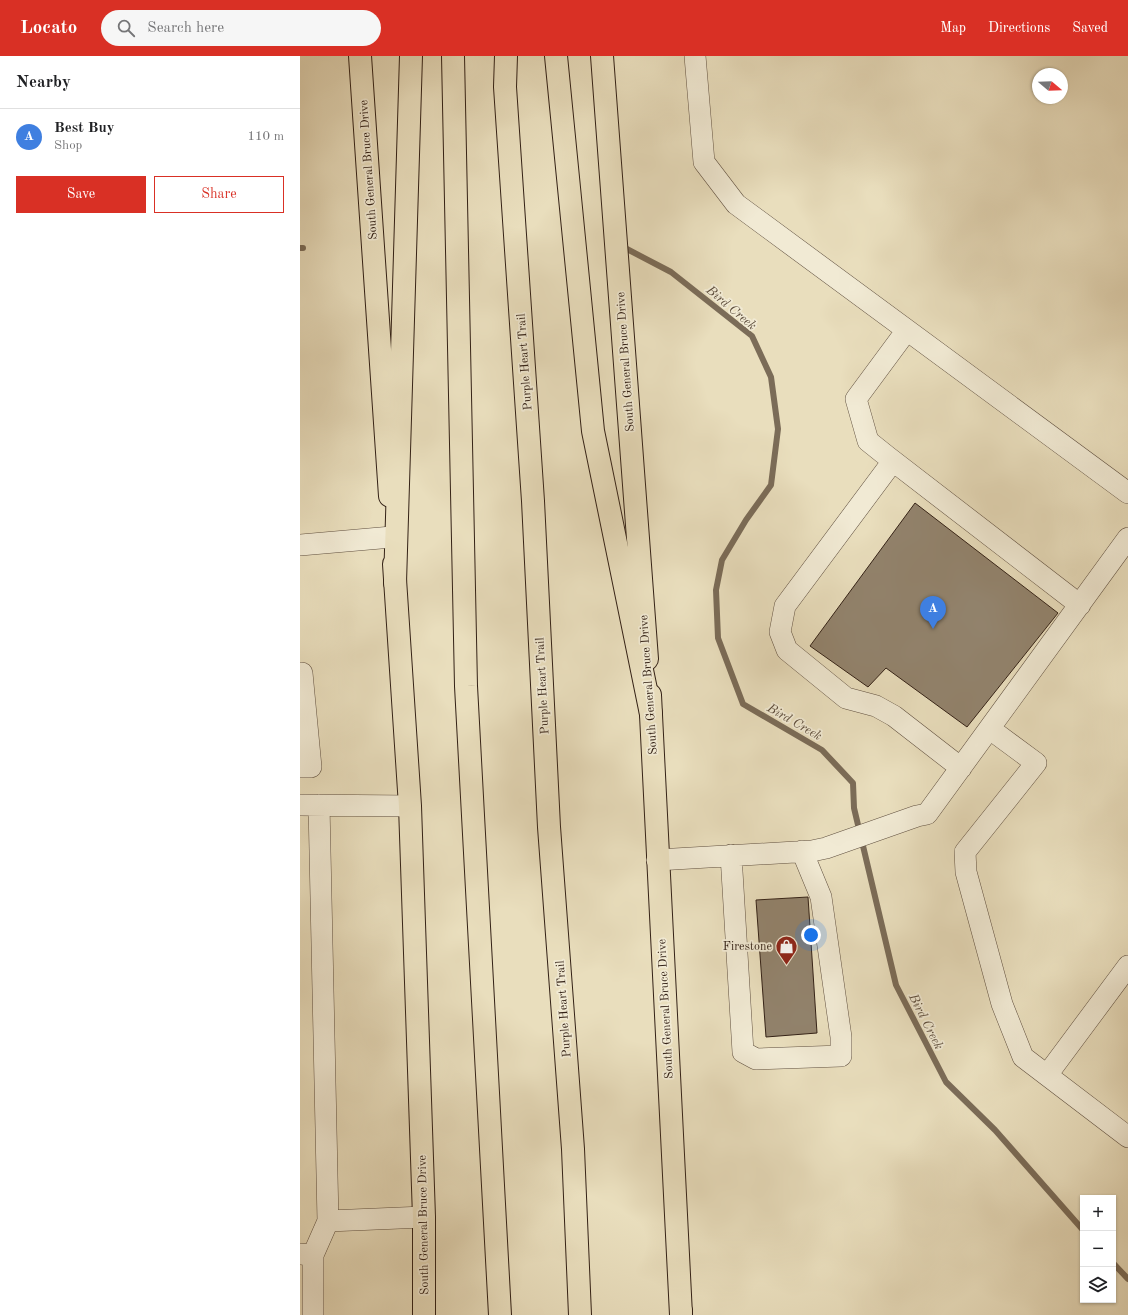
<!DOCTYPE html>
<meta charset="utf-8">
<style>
:root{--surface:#fff;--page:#f6f6f6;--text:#202124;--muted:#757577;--line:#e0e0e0;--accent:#d93025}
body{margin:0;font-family:"Old Standard TT",serif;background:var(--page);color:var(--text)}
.controls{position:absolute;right:12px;bottom:12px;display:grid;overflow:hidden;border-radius:0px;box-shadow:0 1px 3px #0004}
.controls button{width:36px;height:36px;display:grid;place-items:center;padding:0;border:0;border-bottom:1px solid var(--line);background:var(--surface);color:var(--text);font:20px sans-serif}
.compass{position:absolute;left:732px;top:12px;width:36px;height:36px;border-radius:50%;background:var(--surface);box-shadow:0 1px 3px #0004;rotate:109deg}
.you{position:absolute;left:511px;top:879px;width:14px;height:14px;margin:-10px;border:3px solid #fff;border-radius:50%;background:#1a73e8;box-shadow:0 0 0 6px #1a73e833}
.badge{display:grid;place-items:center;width:26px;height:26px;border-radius:50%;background:var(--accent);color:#fff;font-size:13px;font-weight:700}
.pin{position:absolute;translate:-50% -33px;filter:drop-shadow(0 1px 2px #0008)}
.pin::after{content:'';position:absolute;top:21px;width:14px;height:12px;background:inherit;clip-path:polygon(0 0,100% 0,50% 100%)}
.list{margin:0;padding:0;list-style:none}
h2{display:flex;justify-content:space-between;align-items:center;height:52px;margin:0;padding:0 16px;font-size:17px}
h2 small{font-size:13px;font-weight:400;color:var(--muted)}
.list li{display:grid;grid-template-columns:26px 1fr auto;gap:12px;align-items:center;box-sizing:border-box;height:56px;padding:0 16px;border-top:1px solid var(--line)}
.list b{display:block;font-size:15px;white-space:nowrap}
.list p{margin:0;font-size:13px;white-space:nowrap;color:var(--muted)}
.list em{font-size:13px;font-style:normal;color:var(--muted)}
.actions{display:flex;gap:8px;padding:12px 16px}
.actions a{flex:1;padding:9px 0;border:1px solid var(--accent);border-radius:0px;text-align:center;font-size:14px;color:var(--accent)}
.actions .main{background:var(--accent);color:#fff}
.icon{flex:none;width:22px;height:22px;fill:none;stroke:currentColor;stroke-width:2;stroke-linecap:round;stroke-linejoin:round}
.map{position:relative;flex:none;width:828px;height:1259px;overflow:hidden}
header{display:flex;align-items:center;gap:24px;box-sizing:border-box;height:56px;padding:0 20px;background:var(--accent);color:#fff}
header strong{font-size:19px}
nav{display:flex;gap:22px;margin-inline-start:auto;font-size:14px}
.search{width:280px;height:36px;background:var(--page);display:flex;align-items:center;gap:10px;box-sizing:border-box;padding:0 14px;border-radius:22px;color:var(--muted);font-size:15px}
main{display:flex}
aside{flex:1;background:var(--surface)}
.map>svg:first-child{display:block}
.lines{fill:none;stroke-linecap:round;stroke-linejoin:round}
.stream{stroke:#7b6c58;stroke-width:6}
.building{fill:#92836d;stroke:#332116}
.minor-casing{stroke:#605040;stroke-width:22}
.major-casing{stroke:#332116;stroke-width:24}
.highway-casing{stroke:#332116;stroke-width:24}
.minor{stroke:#f1ead4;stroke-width:21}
.major{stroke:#e9debd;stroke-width:22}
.highway{stroke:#e9debd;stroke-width:22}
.labels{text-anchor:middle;stroke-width:3.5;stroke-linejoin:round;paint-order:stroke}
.street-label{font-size:12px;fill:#332116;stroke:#f1ead4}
.poi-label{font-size:12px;fill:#332116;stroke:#f1ead4;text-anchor:end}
.water-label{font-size:13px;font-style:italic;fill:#5d4d3c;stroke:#f1ead4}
</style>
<header>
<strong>Locato</strong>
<div class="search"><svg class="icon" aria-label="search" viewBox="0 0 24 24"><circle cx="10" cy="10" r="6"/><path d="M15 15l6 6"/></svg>Search here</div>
<nav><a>Map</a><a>Directions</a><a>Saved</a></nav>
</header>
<main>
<aside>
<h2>Nearby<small></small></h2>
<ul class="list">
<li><span class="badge" style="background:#3f7fe0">A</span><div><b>Best Buy</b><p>Shop</p></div><em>110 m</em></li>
</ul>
<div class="actions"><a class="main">Save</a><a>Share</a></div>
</aside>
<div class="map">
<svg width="828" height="1259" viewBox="0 0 828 1259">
<rect width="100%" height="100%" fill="#e9debd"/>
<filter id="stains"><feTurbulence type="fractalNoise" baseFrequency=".005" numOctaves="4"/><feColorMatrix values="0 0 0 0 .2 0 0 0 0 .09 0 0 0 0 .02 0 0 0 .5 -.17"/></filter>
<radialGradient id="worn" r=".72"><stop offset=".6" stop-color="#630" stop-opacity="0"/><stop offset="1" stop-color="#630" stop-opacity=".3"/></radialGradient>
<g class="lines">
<!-- stream -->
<path class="stream" d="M0 192H3
M325 192 371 216 452 280 471 321 478 373 471 429 446 464 422 504 416 534 418 582 443 648 522 694 553 727 554 752 596 929 646 1026 695 1074 783 1174
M813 1207 828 1223"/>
</g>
<!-- building -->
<path class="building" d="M615 447 758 557 667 671 586 612 568 631 510 590Z
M508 841 517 977 466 981 456 844Z"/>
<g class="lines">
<defs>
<path id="minor" d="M395 0 404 106 436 148 828 437
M607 274 556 343 568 385 588 401 780 549
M593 405 485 550 480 576 487 594 546 642 576 650 594 660 661 712
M0 489 92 481
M0 617H2L11 711H0
M690 673 736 707 665 796 666 816 702 948 723 1001 828 1081
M0 749 110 750
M19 749 28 1165 124 1161
M431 799 443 996 456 1003 541 1000V981L521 841 502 795
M357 804 512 795 526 792 617 760 627 758 828 482
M747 1019 828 910
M0 1198 13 1199V1259
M13 1199 28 1165"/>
<path id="major" d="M60 0 90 440
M302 0 347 603
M94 508 110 750 124 1161V1259
M350 639 381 1259"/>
<path id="highway" d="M153 0 166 630 200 1259
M206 0 205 31 233 445 249 771 273 1093 280 1259
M256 0 293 375 351 658
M95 527 111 0
M381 1259V1255"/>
</defs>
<!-- minor casing -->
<use href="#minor" class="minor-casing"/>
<!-- major casing -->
<use href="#major" class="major-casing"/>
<!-- highway casing -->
<use href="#highway" class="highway-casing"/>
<!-- minor -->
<use href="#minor" class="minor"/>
<!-- major -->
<use href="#major" class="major"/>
<!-- highway -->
<use href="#highway" class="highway"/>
</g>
<!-- icons -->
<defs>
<symbol id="shop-pin" viewBox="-11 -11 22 30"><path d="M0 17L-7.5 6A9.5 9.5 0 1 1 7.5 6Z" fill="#8f2418" stroke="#f1ead4"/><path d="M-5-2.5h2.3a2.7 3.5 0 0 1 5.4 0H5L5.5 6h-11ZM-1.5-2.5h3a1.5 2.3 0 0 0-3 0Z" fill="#fff"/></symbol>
</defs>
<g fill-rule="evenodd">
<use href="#shop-pin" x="474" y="878" width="25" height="34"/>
</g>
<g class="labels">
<!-- street labels -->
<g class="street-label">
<text transform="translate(68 114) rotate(-94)" y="4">South General Bruce Drive</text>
<text transform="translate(224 306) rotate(-94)" y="4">Purple Heart Trail</text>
<text transform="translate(325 306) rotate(-94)" y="4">South General Bruce Drive</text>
<text transform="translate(348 629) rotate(-94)" y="4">South General Bruce Drive</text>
<text transform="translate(242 630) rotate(-93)" y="4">Purple Heart Trail</text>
<text transform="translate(263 953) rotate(-94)" y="4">Purple Heart Trail</text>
<text transform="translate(365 953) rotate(-93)" y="4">South General Bruce Drive</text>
<text transform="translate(123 1169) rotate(-91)" y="4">South General Bruce Drive</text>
</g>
<!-- poi labels -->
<g class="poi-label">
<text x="472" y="894">Firestone</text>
</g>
<!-- water labels -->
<g class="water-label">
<text transform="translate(432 251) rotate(40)" y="5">Bird Creek</text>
<text transform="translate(495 665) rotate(30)" y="5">Bird Creek</text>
<text transform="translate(627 965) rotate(63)" y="5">Bird Creek</text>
</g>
</g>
<rect width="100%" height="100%" filter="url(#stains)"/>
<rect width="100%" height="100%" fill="url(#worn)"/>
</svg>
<div class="controls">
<button>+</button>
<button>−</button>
<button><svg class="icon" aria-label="layers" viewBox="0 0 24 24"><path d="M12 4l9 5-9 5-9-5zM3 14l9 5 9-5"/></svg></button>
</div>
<svg class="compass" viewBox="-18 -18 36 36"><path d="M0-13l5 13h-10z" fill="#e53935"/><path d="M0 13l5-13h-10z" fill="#757577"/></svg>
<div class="you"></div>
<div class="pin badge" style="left:633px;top:573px;background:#3f7fe0">A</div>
</div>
</main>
